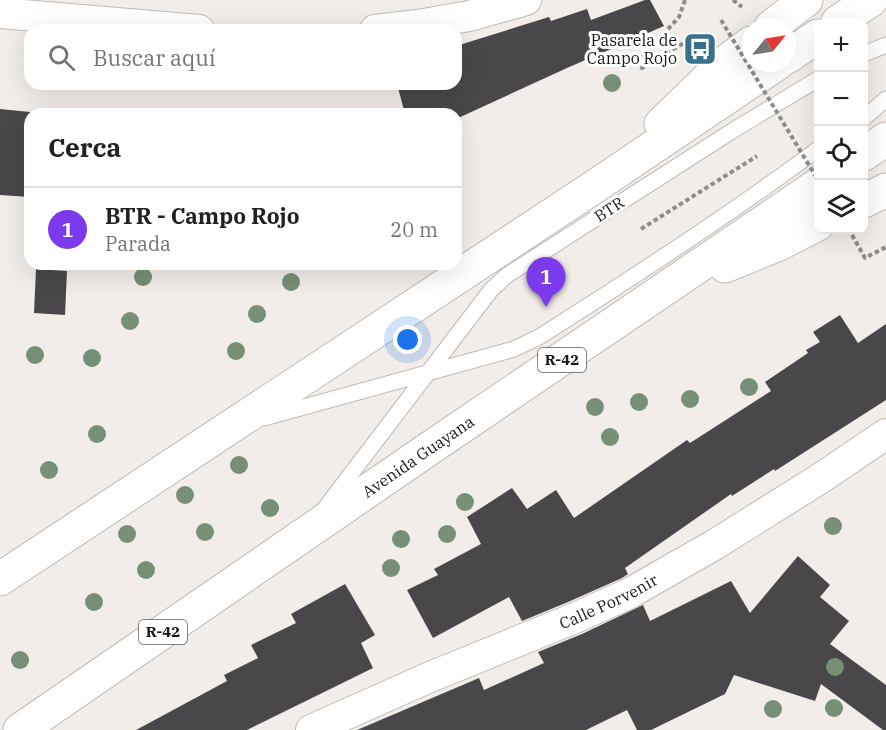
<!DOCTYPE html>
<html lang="es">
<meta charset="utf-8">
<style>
:root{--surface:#fff;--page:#f2f2f2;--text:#202124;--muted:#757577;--line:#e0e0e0;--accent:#7c3aed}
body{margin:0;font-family:"IBM Plex Serif",serif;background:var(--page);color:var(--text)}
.controls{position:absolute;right:18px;top:18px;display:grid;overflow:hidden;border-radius:12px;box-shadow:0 6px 24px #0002}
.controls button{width:54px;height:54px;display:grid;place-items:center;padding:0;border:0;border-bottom:2px solid var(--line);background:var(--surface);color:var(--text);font:30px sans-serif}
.compass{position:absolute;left:742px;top:18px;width:54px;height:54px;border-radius:50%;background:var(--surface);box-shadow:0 6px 24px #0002;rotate:60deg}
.you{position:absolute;left:408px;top:340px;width:21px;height:21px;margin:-15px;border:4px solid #fff;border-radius:50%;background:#1a73e8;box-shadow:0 0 0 9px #1a73e833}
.badge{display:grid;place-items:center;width:39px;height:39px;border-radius:50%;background:var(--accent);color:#fff;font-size:20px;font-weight:700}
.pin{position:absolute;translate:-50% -50px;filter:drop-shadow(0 2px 3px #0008)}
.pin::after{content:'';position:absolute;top:32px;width:21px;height:18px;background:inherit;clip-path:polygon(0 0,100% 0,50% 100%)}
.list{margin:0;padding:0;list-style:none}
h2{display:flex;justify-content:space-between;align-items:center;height:78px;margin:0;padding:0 24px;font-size:26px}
h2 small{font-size:20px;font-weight:400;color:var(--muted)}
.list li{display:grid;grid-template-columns:39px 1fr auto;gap:18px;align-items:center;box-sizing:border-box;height:84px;padding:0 24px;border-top:2px solid var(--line)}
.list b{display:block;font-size:22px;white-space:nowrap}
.list p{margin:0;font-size:20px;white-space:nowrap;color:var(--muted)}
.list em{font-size:20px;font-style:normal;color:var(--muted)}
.icon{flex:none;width:33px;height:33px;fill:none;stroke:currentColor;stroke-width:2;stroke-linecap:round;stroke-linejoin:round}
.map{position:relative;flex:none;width:886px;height:730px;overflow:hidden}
.search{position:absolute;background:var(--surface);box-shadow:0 6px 24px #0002;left:24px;top:24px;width:438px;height:66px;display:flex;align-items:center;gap:15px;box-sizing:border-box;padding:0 21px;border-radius:18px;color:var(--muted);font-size:22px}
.panel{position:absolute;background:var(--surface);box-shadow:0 6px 24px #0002;left:24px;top:108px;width:438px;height:162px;border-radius:18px}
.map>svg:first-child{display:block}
.building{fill:#4a474b}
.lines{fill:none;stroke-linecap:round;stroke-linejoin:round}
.lane-casing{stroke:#bfbab5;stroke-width:17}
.street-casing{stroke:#bfbab5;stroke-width:32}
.primary-casing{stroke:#bfbab5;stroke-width:35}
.path{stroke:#908d89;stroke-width:4;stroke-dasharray:4.5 3;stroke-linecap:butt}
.lane{stroke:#fff;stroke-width:15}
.street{stroke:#fff;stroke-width:30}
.primary{stroke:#fff;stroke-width:33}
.path-bridge{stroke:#908d89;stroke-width:4;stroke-dasharray:4.5 3;stroke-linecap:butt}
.tree{fill:#768f76}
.labels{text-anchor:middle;stroke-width:6;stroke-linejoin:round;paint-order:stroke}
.shield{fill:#fff;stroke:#5f5d5c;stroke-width:1.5}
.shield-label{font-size:15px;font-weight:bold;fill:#1a1816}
.poi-label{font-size:16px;fill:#1a1816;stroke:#fff;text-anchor:end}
.street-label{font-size:16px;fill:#1a1816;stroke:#fff}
</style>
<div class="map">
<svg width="886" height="730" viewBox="0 0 886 730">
<rect width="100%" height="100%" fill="#f2ede8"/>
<!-- building -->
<path class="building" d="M645 0H650L664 26 567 68 456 119V114H405L397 84H456V46L549 17 551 21 587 9 591 20Z
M0 109 30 112V197L0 195Z
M36 269 67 271 65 315 34 313Z
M840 315 858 343 886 324V400L775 471 774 469 732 496 731 494 625 568 628 574 622 578 568 602 522 621 509 597 433 638 407 590 438 575 434 569 481 544 467 517 512 488 527 509 556 490 574 518 687 440 690 443 771 391 765 382 808 353 806 350 820 342 813 332Z
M798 556 830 585 820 597 849 621 830 644 886 685V730H883L821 684 815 701 734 675 725 694 651 730H637L627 710 586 730H357L479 678 484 690 544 663 538 652 582 634 643 605 650 621 731 581 750 613Z
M345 584 375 635 361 643 373 668 247 730H136L227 681 224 675 258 658 251 645 296 623 291 614Z"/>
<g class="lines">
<defs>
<path id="lane" d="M864 54 886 45
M864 118 886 99
M264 418 514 349 539 337C634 277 728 216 818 149
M325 508 491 290 506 276 732 131 818 79"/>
<g id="street">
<path d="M0 13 199 30"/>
<path d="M375 30 418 25 469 16 526 0"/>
<path id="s1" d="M311 730 430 677 575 618 630 593 714 545 821 478 886 434"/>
</g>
<g id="primary">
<path d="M838 22 871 0"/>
<path d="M771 27 806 0"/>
<path d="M787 57 818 36"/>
<path d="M661 124 722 65 751 43"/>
<path d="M864 154 886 139"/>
<path d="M864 201 886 190"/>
<path d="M725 266 779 244 818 224"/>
<path d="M0 579 597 185 778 63"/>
<path id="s2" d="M20 730 433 446 818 185"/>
</g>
</defs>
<!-- lane casing -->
<use href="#lane" class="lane-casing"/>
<!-- street casing -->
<use href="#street" class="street-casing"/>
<!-- primary casing -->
<use href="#primary" class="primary-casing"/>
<!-- path -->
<path class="path" d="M685 0 679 17 640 60 642 68 697 35
M733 0 742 7
M641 229 757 156
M852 235 865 258 886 247"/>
<!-- lane -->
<use href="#lane" class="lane"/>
<!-- street -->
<use href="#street" class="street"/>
<!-- primary -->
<use href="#primary" class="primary"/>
<!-- path-bridge -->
<path class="path-bridge" d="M721 20 818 180"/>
</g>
<!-- trees -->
<g class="tree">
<circle cx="612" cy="83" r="9"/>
<circle cx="143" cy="277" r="9"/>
<circle cx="291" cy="282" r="9"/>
<circle cx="257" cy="314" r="9"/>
<circle cx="130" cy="321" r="9"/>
<circle cx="236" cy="351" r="9"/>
<circle cx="35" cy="355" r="9"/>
<circle cx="92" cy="358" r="9"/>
<circle cx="749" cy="387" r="9"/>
<circle cx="690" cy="399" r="9"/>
<circle cx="639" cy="402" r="9"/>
<circle cx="595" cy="407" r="9"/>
<circle cx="97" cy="434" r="9"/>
<circle cx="610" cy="437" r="9"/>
<circle cx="239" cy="465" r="9"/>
<circle cx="49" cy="470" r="9"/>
<circle cx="185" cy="495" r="9"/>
<circle cx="465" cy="502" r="9"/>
<circle cx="270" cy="508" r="9"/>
<circle cx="833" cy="526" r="9"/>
<circle cx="205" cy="532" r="9"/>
<circle cx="127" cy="534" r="9"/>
<circle cx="447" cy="534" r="9"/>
<circle cx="401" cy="539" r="9"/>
<circle cx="391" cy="568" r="9"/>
<circle cx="146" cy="570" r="9"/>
<circle cx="94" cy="602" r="9"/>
<circle cx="20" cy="660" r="9"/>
<circle cx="835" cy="667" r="9"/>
<circle cx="834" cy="708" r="9"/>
<circle cx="773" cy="709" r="9"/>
</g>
<!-- icons -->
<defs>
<symbol id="bus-square" viewBox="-11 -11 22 22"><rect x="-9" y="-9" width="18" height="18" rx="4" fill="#39708b" stroke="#fff"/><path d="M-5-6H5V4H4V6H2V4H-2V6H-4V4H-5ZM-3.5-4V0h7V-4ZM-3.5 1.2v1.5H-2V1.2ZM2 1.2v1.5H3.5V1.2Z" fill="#fff"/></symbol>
</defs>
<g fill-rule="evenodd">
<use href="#bus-square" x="681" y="30" width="38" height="38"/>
</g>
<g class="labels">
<!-- shield labels -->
<g class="shield">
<rect x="538" y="348" width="48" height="24" rx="4.5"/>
<rect x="139" y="620" width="48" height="24" rx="4.5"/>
</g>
<g class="shield-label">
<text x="562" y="365">R-42</text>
<text x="163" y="637">R-42</text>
</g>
<!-- poi labels -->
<g class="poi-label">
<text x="677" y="46">Pasarela de<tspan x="677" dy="18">Campo Rojo</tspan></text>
</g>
<!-- street labels -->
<g class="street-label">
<text transform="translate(609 209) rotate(-33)" y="6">BTR</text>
<text dy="6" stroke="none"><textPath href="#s2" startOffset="483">Avenida Guayana</textPath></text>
<text dy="6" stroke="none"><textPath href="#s1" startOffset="324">Calle Porvenir</textPath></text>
</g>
</g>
</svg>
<div class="controls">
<button>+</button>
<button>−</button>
<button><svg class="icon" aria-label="locate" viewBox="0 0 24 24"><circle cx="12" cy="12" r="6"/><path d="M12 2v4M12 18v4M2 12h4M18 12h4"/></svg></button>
<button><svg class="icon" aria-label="layers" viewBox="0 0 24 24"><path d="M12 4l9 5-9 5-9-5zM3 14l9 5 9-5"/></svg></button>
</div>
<svg class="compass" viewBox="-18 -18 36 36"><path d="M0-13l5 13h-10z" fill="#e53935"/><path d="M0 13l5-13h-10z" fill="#757577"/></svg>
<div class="you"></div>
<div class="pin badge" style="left:546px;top:307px">1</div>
<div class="search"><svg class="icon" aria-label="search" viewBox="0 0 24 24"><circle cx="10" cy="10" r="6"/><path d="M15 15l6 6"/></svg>Buscar aquí</div>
<section class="panel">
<h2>Cerca<small></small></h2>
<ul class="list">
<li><span class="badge">1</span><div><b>BTR - Campo Rojo</b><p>Parada</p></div><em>20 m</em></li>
</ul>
</section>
</div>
